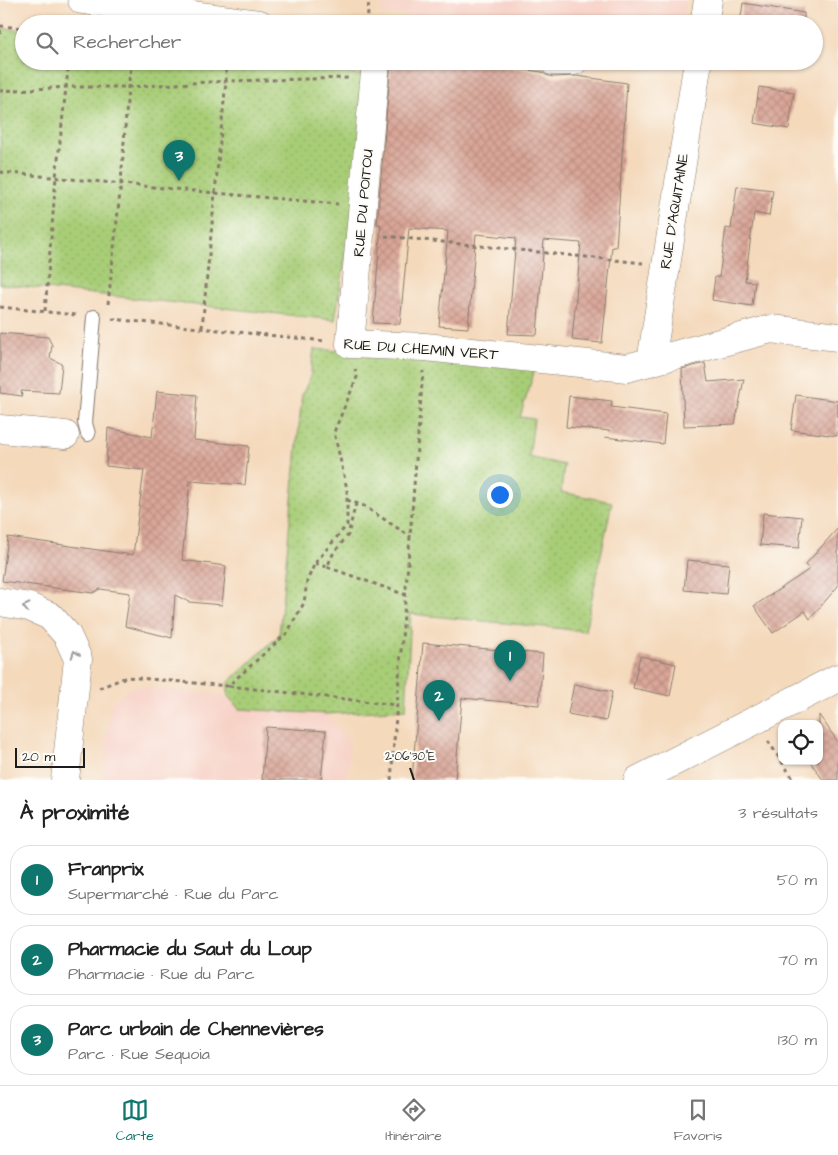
<!DOCTYPE html>
<html lang="fr">
<meta charset="utf-8">
<style>
:root{--surface:#fff;--page:#f2f2f2;--text:#222;--muted:#767676;--line:#e0e0e0;--accent:#0f766e}
body{margin:0;font-family:"Architects Daughter",sans-serif;background:var(--page);color:var(--text)}
.controls{position:absolute;right:15px;bottom:15px;display:grid;overflow:hidden;border-radius:10px;box-shadow:0 1px 4px #0004}
.controls button{width:45px;height:45px;display:grid;place-items:center;padding:0;border:0;border-bottom:1px solid var(--line);background:var(--surface);color:var(--text);font:25px sans-serif}
.scale{position:absolute;left:15px;bottom:12px;width:70px;box-sizing:border-box;padding-left:5px;border:2px solid #1c1c1c;border-top:0;font-size:14px;line-height:18px;white-space:nowrap;color:#1c1c1c;-webkit-text-stroke:4px #fdfcf7;paint-order:stroke}
.you{position:absolute;left:499px;top:494px;width:18px;height:18px;margin:-12px;border:4px solid #fff;border-radius:50%;background:#1a73e8;box-shadow:0 0 0 8px #1a73e833}
.badge{display:grid;place-items:center;width:32px;height:32px;border-radius:50%;background:var(--accent);color:#fff;font-size:16px;font-weight:700}
.pin{position:absolute;translate:-50% -41px;filter:drop-shadow(0 1px 2px #0008)}
.pin::after{content:'';position:absolute;top:26px;width:18px;height:15px;background:inherit;clip-path:polygon(0 0,100% 0,50% 100%)}
.list{margin:0;padding:0;list-style:none}
h2{display:flex;justify-content:space-between;align-items:center;height:65px;margin:0;padding:0 20px;font-size:21px}
h2 small{font-size:16px;font-weight:400;color:var(--muted)}
.list li{display:grid;grid-template-columns:32px 1fr auto;gap:15px;align-items:center;box-sizing:border-box;height:70px;margin:0 10px 10px;padding:0 10px;border:1px solid var(--line);border-radius:20px}
.list b{display:block;font-size:19px;white-space:nowrap}
.list p{margin:0;font-size:16px;white-space:nowrap;color:var(--muted)}
.list em{font-size:16px;font-style:normal;color:var(--muted)}
.icon{flex:none;width:28px;height:28px;fill:none;stroke:currentColor;stroke-width:2;stroke-linecap:round;stroke-linejoin:round}
.map{position:relative;flex:none;width:838px;height:780px;overflow:hidden}
.search{position:absolute;background:var(--surface);box-shadow:0 1px 4px #0004;left:15px;right:15px;top:15px;height:55px;display:flex;align-items:center;gap:12px;box-sizing:border-box;padding:0 18px;border-radius:28px;color:var(--muted);font-size:19px}
.sheet{height:305px;background:var(--surface)}
nav{display:flex;justify-content:space-around;align-items:center;box-sizing:border-box;height:70px;border-top:1px solid var(--line);background:var(--surface);font-size:14px;color:var(--muted)}
nav a{display:grid;justify-items:center;gap:2px}
nav .on{color:var(--accent)}
.map>svg:first-child{display:block}
.built{fill:#f7d1c6}
.park{fill:url(#park-dots);stroke:#62744a}
.building{fill:url(#building-cross-hatch)}
.lines{fill:none;stroke-linecap:round;stroke-linejoin:round}
.lane-casing{stroke:#887a6c;stroke-width:16}
.street-casing{stroke:#887a6c;stroke-width:29}
.path{stroke:#887a6c;stroke-width:3;stroke-dasharray:4 4;stroke-linecap:butt}
.lane{stroke:#fff;stroke-width:14}
.street{stroke:#fff;stroke-width:28}
.oneway{stroke:#999}
.ticks{fill:none;stroke:#1c1c1c;stroke-width:2}
.labels{text-anchor:middle;stroke-width:4;stroke-linejoin:round;paint-order:stroke}
.street-label{font-size:15px;fill:#1c1c1c;stroke:#fdfcf7}
.ticks-label{font-size:12px;text-anchor:middle;fill:#1c1c1c;stroke:#fdfcf7;stroke-width:4;stroke-linejoin:round;paint-order:stroke}
</style>
<div class="map">
<svg width="838" height="780" viewBox="0 0 838 780">
<defs>
<pattern id="park-dots" width="8" height="8" patternUnits="userSpaceOnUse" patternTransform="scale(1.25)"><rect width="8" height="8" fill="#a8cd77"/><path d="M2 2h.1M6 6h.1" fill="none" stroke="#90af66" stroke-width="1.8" stroke-linecap="round"/></pattern>
<pattern id="building-cross-hatch" width="8" height="8" patternUnits="userSpaceOnUse" patternTransform="scale(1.25)"><rect width="8" height="8" fill="#d9a698"/><path d="M0 0l8 8M0 8l8-8" fill="none" stroke="#ba8e82"/></pattern>
</defs>
<rect width="100%" height="100%" fill="#fdfcf7"/>
<filter id="ink" filterUnits="userSpaceOnUse"><feTurbulence type="fractalNoise" baseFrequency=".02" numOctaves="2"/><feDisplacementMap in="SourceGraphic" scale="10" xChannelSelector="R" yChannelSelector="G"/><feConvolveMatrix kernelMatrix="1 2 1 2 8 2 1 2 1" color-interpolation-filters="sRGB"/></filter>
<filter id="wash" filterUnits="userSpaceOnUse"><feTurbulence type="fractalNoise" baseFrequency=".0096" numOctaves="4" result="noise"/><feDisplacementMap in="SourceGraphic" scale="20" xChannelSelector="R" yChannelSelector="G"/><feGaussianBlur stdDeviation="1.12" result="paint"/><feColorMatrix in="noise" values="0 0 0 0 0 0 0 0 0 0 0 0 0 0 0 0 0 1.4 0 .05"/><feComposite in="paint" operator="in"/></filter>
<g filter="url(#wash)">
<rect width="100%" height="100%" fill="#f4d9bb"/>
<!-- built -->
<path class="built" d="M383 0H686L684 17 665 24H487L381 13Z
M133 686 228 696 239 709 327 714 350 744 346 780H102L110 704Z"/>
<!-- park -->
<path class="park" d="M0 28 24 31V61H255L375 77 335 320 0 284Z
M314 349 536 366 520 417 534 419 529 457 564 465 561 492 612 502 585 631 411 614 406 709 327 714 239 709 228 696V683L279 635 302 395 310 378Z"/>
<g id="blocks">
<!-- building -->
<path class="building" d="M743 3 804 13V24H740Z
M391 61H463L542 72 546 75 553 77 576 76 627 83 616 247H612L602 343 572 340 581 243 544 240 537 335 508 334 516 238 476 234 468 328 439 326 448 231 409 228 400 324 373 323 381 225 377 224Z
M759 87 794 92 789 129 754 123Z
M737 186 773 190 769 216 754 213 745 281 755 282 752 306 712 300 715 277H719L726 228 731 229Z
M0 333 48 337 52 345 50 358 62 364 59 393 21 391 22 396 0 393Z
M705 363 708 382 744 379 735 424 684 426 682 369Z
M157 391 197 395 194 440 249 446 245 485 190 481 182 560 226 566 222 605 189 602 175 595 172 638 125 626 130 593 100 589 93 593 2 581 8 537 133 555 144 470 106 466 108 428 152 437Z
M796 395 838 401 837 436 791 430Z
M569 396 612 401 611 407 666 414 663 444 605 437 611 431 566 427Z
M763 513 802 517 799 548 760 545Z
M838 528V586L810 619 805 611 773 633 754 606 810 569 805 565Z
M687 560 729 564 726 594 684 590Z
M423 643 543 654 539 705 462 698 455 780H412Z
M640 656 676 664 670 696 633 688Z
M574 684 612 692 606 721 568 714Z
M819 715 838 742V780H823L810 761H819Z
M266 727 326 731 321 780H262Z"/>
</g>
</g>
<g filter="url(#ink)">
<use href="#blocks" fill-opacity="0" stroke="#887a6c" stroke-width="1"/>
<g class="lines">
<defs>
<path id="lane" d="M88 434 85 423 94 317"/>
<path id="street" d="M82 0 260 24
M704 24 708 0
M376 61 350 344 425 347 627 368 771 329 838 337
M553 61H574
M651 362 698 61
M0 429 65 435
M0 602 29 607 50 616 67 635 78 659 65 780
M638 780 838 678"/>
</defs>
<!-- lane casing -->
<use href="#lane" class="lane-casing"/>
<!-- street casing -->
<use href="#street" class="street-casing"/>
<!-- path -->
<path class="path" d="M367 24 369 0
M0 26 24 28
M0 34 1 26
M333 61 351 63
M0 91 67 87H128L226 81 350 78
M0 172 215 193 226 81V61
M385 236 643 263
M108 304 121 183 128 87 132 61
M0 307 76 315
M45 311 56 177 69 61
M112 319 325 341
M202 328 215 193 338 204
M347 500 364 506 411 537
M356 503 348 535 333 554 327 567 406 595
M315 563 327 567
M229 686 397 705
M99 688 127 677 228 686 287 633 304 603 307 581 315 563 347 525V489L334 432 357 377 355 369
M768 741 794 780
M391 780 423 371"/>
<!-- lane -->
<use href="#lane" class="lane"/>
<!-- street -->
<use href="#street" class="street"/>
</g>
<!-- one-way arrows -->
<defs><path id="oneway-chevron" d="M-2-3.5L2.5 0L-2 3.5" fill="none" stroke-width="1.6" stroke-linecap="round" stroke-linejoin="round" transform="scale(1.25)"/></defs>
<g class="oneway">
<use href="#oneway-chevron" transform="translate(26 607) rotate(-166)"/>
<use href="#oneway-chevron" transform="translate(75 654) rotate(-109)"/>
</g>
</g>
<!-- ticks -->
<path class="ticks" d="M410 768 414 780"/>
<g class="labels">
<!-- street labels -->
<g class="street-label">
<text transform="translate(363 203) rotate(-85)" y="5">RUE DU POITOU</text>
<text transform="translate(674 211) rotate(-81)" y="5">RUE D'AQUITAINE</text>
<text transform="translate(421 349) rotate(4)" y="5">RUE DU CHEMIN VERT</text>
</g>
</g>
<g class="ticks-label">
<text x="410" y="760">2°06'30"E</text>
</g>
</svg>
<div class="controls">
<button><svg class="icon" aria-label="locate" viewBox="0 0 24 24"><circle cx="12" cy="12" r="6"/><path d="M12 2v4M12 18v4M2 12h4M18 12h4"/></svg></button>
</div>
<div class="scale">20 m</div>
<div class="you"></div>
<div class="pin badge" style="left:510px;top:681px">1</div>
<div class="pin badge" style="left:439px;top:721px">2</div>
<div class="pin badge" style="left:179px;top:181px">3</div>
<div class="search"><svg class="icon" aria-label="search" viewBox="0 0 24 24"><circle cx="10" cy="10" r="6"/><path d="M15 15l6 6"/></svg>Rechercher</div>
</div>
<section class="sheet">
<h2>À proximité<small>3 résultats</small></h2>
<ul class="list">
<li><span class="badge">1</span><div><b>Franprix</b><p>Supermarché · Rue du Parc</p></div><em>50 m</em></li>
<li><span class="badge">2</span><div><b>Pharmacie du Saut du Loup</b><p>Pharmacie · Rue du Parc</p></div><em>70 m</em></li>
<li><span class="badge">3</span><div><b>Parc urbain de Chennevières</b><p>Parc · Rue Sequoia</p></div><em>130 m</em></li>
</ul>
</section>
<nav>
<a class="on"><svg class="icon" aria-label="map" viewBox="0 0 24 24"><path d="M3 6l6-2 6 2 6-2v14l-6 2-6-2-6 2zM9 4v14M15 6v14"/></svg>Carte</a>
<a><svg class="icon" aria-label="directions" viewBox="0 0 24 24"><path d="M12 3l9 9-9 9-9-9zM9 14v-3h6M13 9l2 2-2 2"/></svg>Itinéraire</a>
<a><svg class="icon" aria-label="saved" viewBox="0 0 24 24"><path d="M7 4h10v16l-5-4-5 4z"/></svg>Favoris</a>
</nav>
